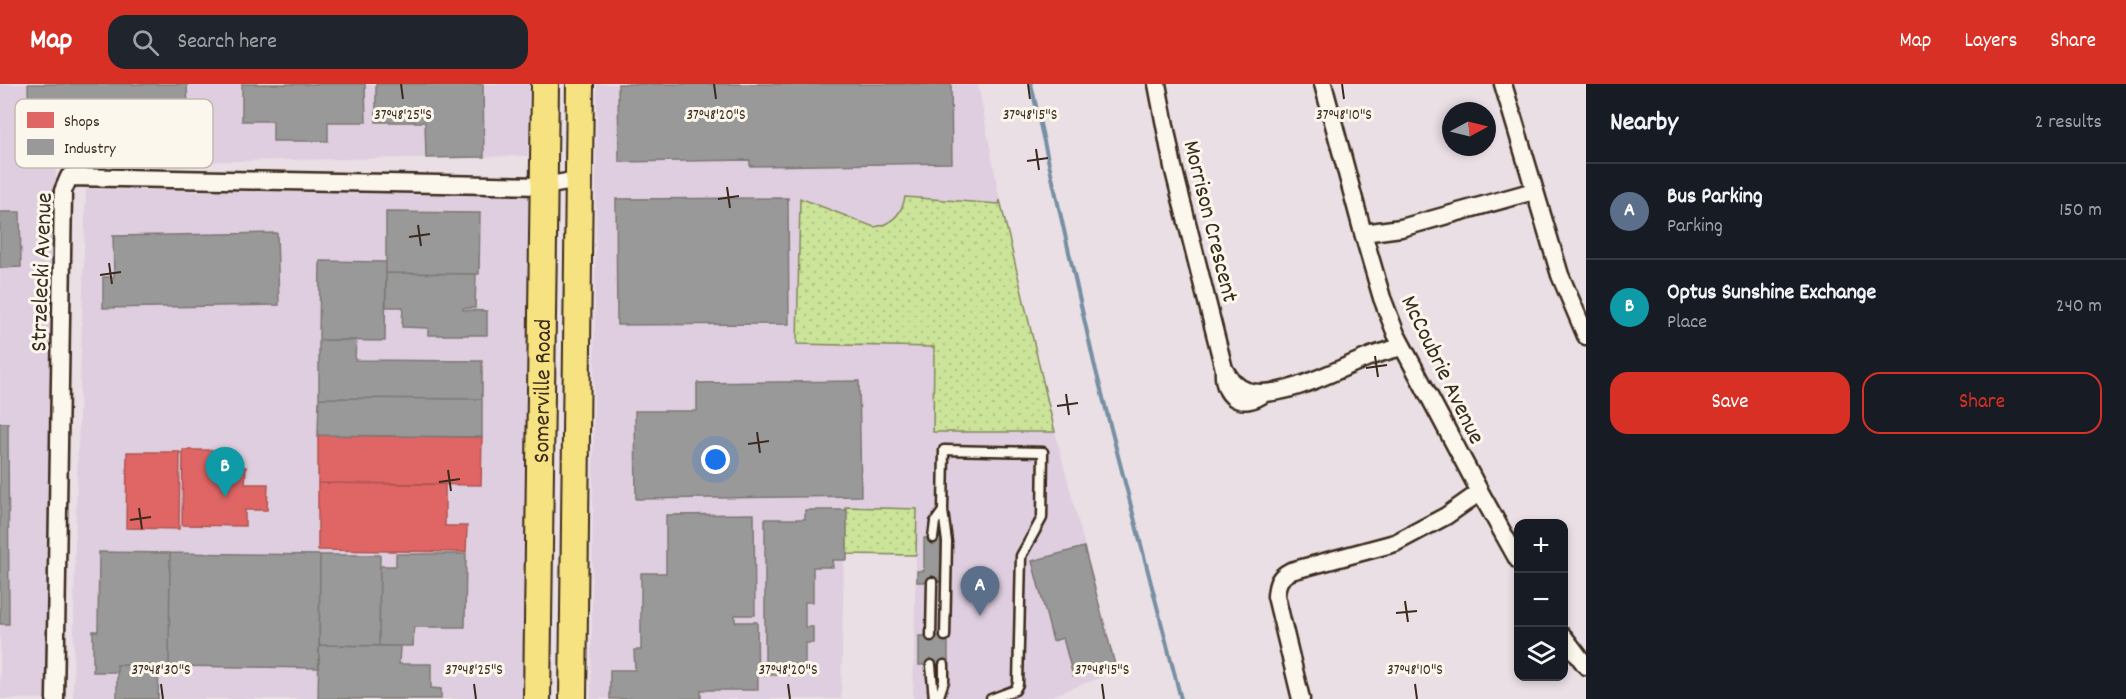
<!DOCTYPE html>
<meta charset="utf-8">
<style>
:root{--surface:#171b24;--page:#20242c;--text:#f1f3f6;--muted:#9ea1a6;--line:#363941;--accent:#d93025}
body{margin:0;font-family:Dekko,sans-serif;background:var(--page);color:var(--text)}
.controls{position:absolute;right:18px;bottom:18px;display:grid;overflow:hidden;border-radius:12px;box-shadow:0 3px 9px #0003}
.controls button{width:54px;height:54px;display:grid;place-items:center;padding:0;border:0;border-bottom:2px solid var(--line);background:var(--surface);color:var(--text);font:30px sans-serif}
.compass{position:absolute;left:1442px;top:18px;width:54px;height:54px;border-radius:50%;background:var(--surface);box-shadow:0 3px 9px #0003;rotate:83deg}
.you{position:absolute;left:716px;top:376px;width:21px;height:21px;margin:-15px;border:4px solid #fff;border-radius:50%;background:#1a73e8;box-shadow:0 0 0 9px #1a73e833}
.badge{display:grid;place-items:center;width:39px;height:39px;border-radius:50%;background:var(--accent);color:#fff;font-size:20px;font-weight:700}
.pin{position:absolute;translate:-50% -50px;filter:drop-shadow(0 2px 3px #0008)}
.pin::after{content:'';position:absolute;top:32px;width:21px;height:18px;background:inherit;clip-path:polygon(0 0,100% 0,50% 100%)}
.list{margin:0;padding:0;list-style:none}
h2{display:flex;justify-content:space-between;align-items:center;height:78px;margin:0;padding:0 24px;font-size:26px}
h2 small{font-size:20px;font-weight:400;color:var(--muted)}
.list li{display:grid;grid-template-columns:39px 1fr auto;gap:18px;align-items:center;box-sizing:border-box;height:96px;padding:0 24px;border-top:2px solid var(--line)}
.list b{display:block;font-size:22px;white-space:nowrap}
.list p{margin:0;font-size:20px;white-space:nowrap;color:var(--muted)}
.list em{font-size:20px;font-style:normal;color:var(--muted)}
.actions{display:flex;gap:12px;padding:18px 24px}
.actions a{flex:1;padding:14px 0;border:2px solid var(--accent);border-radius:18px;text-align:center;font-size:21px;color:var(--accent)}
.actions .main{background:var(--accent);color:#fff}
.icon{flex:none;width:33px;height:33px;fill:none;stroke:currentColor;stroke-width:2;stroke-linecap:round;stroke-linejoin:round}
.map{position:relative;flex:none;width:1586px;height:615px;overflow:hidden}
header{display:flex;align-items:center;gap:36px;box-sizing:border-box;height:84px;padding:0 30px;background:var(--accent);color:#fff}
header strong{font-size:28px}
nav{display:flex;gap:33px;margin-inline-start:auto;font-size:21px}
.search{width:420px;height:54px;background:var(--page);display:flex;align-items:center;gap:15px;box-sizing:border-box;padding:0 21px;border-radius:18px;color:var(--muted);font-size:22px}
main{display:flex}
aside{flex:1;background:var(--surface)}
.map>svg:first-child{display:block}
.built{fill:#dfcedf}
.grass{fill:url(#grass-dots);stroke:#83875c;stroke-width:1.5}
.shops{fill:#e06666;stroke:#ae5450;stroke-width:1.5}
.industry{fill:#999;stroke:#7d7874;stroke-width:1.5}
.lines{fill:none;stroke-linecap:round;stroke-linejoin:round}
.stream{stroke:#768fa3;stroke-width:4}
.service-casing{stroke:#3b2a1e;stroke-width:13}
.minor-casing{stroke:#3b2a1e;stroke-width:21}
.primary-casing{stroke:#3b2a1e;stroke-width:30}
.service{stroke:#fbf7ec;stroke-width:8}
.minor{stroke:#fbf7ec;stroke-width:16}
.primary{stroke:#f7e281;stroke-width:26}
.ticks{fill:none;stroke:#3b2a1e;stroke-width:2}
.labels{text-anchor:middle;stroke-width:6;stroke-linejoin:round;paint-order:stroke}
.street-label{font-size:24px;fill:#3b2a1e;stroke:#fbf7ec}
.key{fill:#fbf7ec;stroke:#c1baae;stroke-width:1.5}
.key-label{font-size:16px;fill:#3b2a1e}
.ticks-label{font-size:15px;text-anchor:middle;fill:#3b2a1e;stroke:#fbf7ec;stroke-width:6;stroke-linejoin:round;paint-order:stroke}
</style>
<header>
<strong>Map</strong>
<div class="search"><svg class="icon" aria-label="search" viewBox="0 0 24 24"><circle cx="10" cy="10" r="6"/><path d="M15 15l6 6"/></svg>Search here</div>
<nav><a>Map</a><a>Layers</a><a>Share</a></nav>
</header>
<main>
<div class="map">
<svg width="1586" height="615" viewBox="0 0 1586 615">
<defs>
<pattern id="grass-dots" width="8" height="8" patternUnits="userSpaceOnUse" patternTransform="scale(1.5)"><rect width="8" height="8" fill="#cbe499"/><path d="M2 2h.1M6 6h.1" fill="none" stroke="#afc483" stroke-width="1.8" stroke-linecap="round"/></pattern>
</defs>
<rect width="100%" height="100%" fill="#eadfe4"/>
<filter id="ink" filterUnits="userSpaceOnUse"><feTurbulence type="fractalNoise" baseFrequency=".0167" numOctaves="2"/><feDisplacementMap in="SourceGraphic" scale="12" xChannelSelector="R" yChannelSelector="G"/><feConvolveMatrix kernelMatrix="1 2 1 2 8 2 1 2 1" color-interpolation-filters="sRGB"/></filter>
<g filter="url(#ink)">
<!-- built -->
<path class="built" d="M0 0H529L528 72 56 80 52 615H0Z
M597 0H978L1000 116 999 120 905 113 900 129 890 138 878 142 864 140 797 260 934 263V348H1055L1117 587 1044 615H913L917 425 845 424 841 615H591Z
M86 105 529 112 526 615H73L75 463Z"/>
<!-- grass -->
<path class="grass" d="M905 113 999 120 1000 116 1055 348H933L934 263 797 260 800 114 874 143C891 141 902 130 905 113Z
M845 423 917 425 916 471 844 470Z"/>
<!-- shops -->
<path class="shops" d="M318 351 482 353 481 401 318 399Z
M183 366H222V383H246L245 400H268L267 426H245V442L182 441Z
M127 368H180L179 445 126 444Z
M318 399 445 400V442H467L466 468 318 466Z"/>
<!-- industry -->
<path class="industry" d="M28 0H187L188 26 162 27V40L109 41V25L84 26 85 46 29 48Z
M242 0H365L366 38H328V57H273V37H242Z
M376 0H483L484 73 426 74 425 38H376Z
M618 0H951L952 79 750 82V76L619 78Z
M788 114 789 240 617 241 616 115Z
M0 128H20L21 183 0 184Z
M386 128 480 129 479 190 386 189Z
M277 149 279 221 103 224V193H114L113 152Z
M320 177 386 178 385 257 319 256Z
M386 189 476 190 475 224H463V226L487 227V251H428V244L402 243 403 223H386Z
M319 256H356L355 276 482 277V315L319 314Z
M859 297 861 412 636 415 635 327H697V299Z
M319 314 482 315V353L318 351Z
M0 339H8L9 540H0Z
M805 426H847V476H832L833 483H813V518H805V543H813V559H805V591H758V579H765V435H805Z
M754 430 755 531H735V538H757L758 606H701V615H610V586H635L634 566H641V489H666V431Z
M924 454H941V498H917V487H924Z
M1084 463 1115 581 1073 592 1063 554 1053 557 1032 477Z
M99 468 170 469 169 582 117 581V588H93V547H98Z
M170 469 320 471 319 584 169 582Z
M396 470H466L465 543H414L413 562H379L380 482H396Z
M320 471H380L379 562 319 561Z
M919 552H948V581H919Z
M319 561 400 562 399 580H431V604L441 605V615H318Z
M117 581 159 582 158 615H117Z"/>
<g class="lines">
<!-- stream -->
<path class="stream" d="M1031 0 1094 279 1181 615"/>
<defs>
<path id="service" d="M933 454 935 438 943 427
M931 552 932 498
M945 552 947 458 943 427 944 366 1043 368 1042 434 1021 472 1018 600 1015 606 991 615
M931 581 934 615
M938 615 944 597V581"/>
<path id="minor" d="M1157 0 1173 83 1224 285C1222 313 1241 326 1265 309
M1323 0 1363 149 1382 214 1396 250 1480 408 1518 476
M1503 0 1560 191 1586 252
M1363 149 1401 144 1534 107
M1224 285C1230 295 1235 303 1247 307 1280 317 1336 286 1366 274 1378 269 1390 266 1402 263
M1564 553 1586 582
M55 615 63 107 69 93 544 102 579 96
M1301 615 1276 512C1277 499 1279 493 1291 487L1395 459 1446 432 1480 408"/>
<g id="primary">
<path id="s1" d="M537 615 545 0"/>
<path d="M573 615 580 0"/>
</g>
</defs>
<!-- service casing -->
<use href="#service" class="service-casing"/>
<!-- minor casing -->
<use href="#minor" class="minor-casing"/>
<!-- primary casing -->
<use href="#primary" class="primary-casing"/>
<!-- service -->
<use href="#service" class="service"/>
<!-- minor -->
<use href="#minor" class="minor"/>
<!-- primary -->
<use href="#primary" class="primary"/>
</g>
</g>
<!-- ticks -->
<path class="ticks" d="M401 0 403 15M714 0 716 15M1028 0 1030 15M1342 0 1344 15M1036 65 1039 86M1027 77 1048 74M727 103 730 124M718 115 739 112M418 141 421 162M409 153 430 150M109 179 112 200M100 191 121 188M1375 272 1378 293M1366 284 1387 281M1066 310 1069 331M1057 322 1078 319M757 348 760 369M748 360 769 357M448 386 451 407M439 398 460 395M139 424 142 445M130 436 151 433M1405 517 1408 538M1396 529 1417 527M161 600 163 615M474 600 476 615M788 600 790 615M1102 600 1104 615M1415 600 1417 615"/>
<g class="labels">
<!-- street labels -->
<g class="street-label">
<text transform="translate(1212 137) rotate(76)" y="8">Morrison Crescent</text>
<text transform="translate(40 188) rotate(-88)" y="8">Strzelecki Avenue</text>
<text transform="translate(1444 285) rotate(64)" y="8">McCoubrie Avenue</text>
<text dy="8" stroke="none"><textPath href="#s1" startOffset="308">Somerville Road</textPath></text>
</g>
</g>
<!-- legend -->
<rect x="15" y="15" width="198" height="69" rx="9" class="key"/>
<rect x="27" y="28" width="27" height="16" fill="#e06666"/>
<rect x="27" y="55" width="27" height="16" fill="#999"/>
<g class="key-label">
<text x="64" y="42">Shops</text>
<text x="64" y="69">Industry</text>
</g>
<g class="ticks-label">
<text x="403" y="35">37°48'25"S</text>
<text x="716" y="35">37°48'20"S</text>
<text x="1030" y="35">37°48'15"S</text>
<text x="1344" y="35">37°48'10"S</text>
<text x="161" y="590">37°48'30"S</text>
<text x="474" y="590">37°48'25"S</text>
<text x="788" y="590">37°48'20"S</text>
<text x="1102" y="590">37°48'15"S</text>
<text x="1415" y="590">37°48'10"S</text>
</g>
</svg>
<div class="controls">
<button>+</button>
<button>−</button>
<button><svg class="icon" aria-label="layers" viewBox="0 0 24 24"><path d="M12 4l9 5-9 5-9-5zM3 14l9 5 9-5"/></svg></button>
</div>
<svg class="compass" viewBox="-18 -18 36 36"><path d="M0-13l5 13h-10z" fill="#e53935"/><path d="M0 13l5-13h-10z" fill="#9ea1a6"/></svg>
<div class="you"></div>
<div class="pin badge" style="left:980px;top:532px;background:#5c6f8a">A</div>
<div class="pin badge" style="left:225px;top:413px;background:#0f9aa8">B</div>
</div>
<aside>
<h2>Nearby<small>2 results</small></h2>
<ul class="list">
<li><span class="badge" style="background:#5c6f8a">A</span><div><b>Bus Parking</b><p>Parking</p></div><em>150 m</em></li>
<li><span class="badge" style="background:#0f9aa8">B</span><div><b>Optus Sunshine Exchange</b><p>Place</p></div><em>240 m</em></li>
</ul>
<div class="actions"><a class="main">Save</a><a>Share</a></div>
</aside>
</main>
